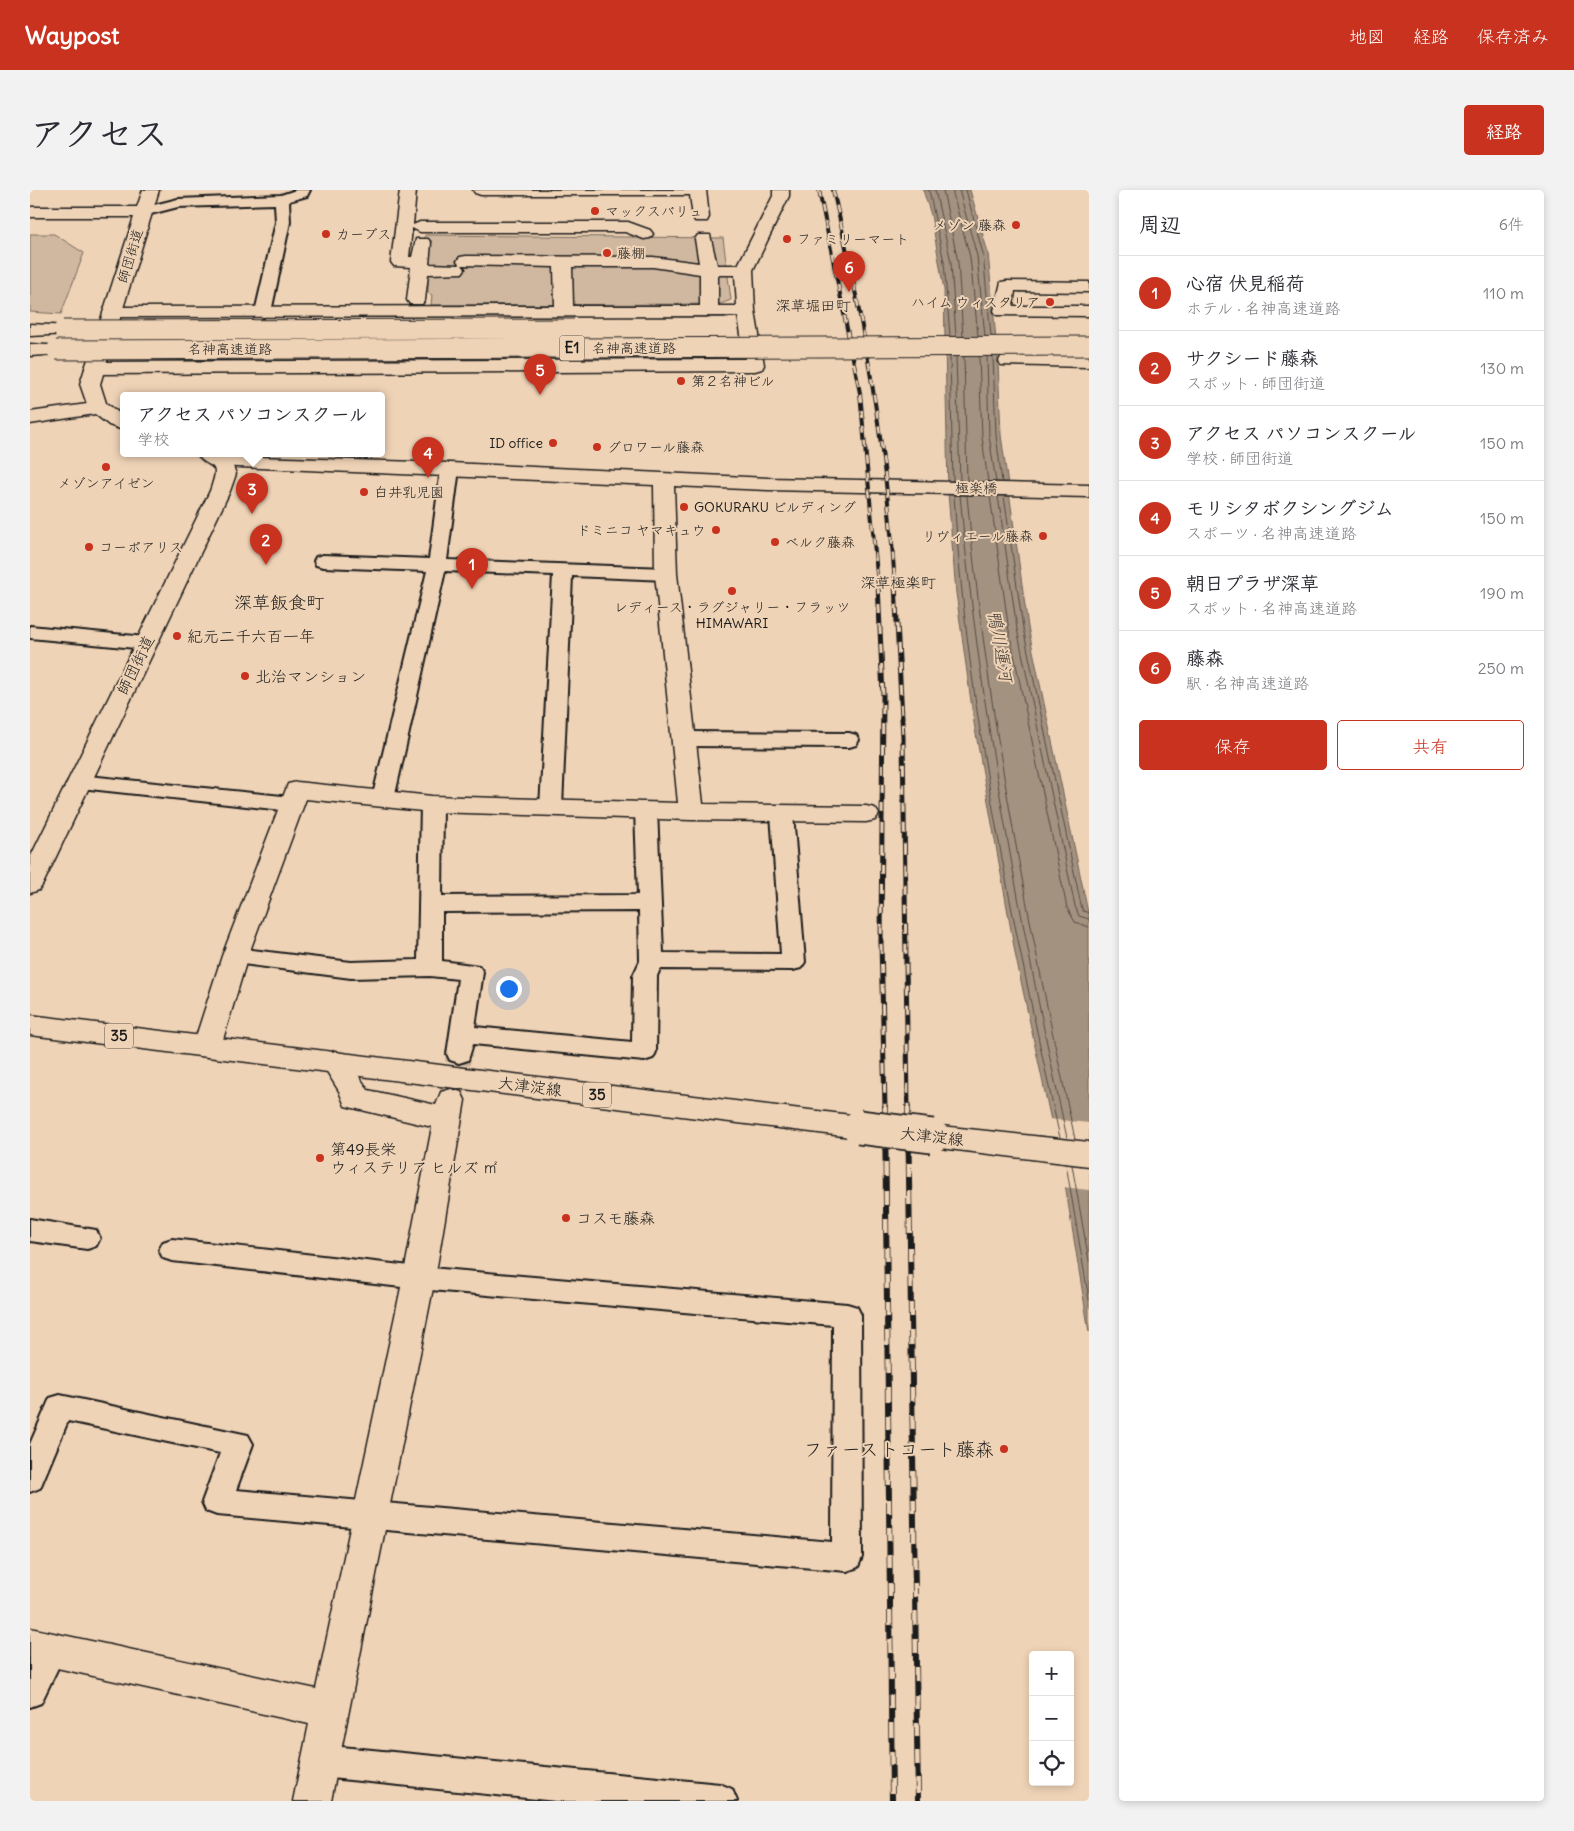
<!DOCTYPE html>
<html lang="ja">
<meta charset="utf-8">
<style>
:root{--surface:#fff;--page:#f2f2f3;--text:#2b2b33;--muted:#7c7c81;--line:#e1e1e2;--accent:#c8321e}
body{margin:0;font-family:Delius,"Klee One",sans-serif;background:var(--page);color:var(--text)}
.controls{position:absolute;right:15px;bottom:15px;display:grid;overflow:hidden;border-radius:5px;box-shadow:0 2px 8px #0003}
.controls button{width:45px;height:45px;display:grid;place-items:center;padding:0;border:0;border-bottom:1px solid var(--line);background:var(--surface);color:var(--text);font:25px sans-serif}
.you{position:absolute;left:478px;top:798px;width:18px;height:18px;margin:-12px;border:4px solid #fff;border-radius:50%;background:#1a73e8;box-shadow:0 0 0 8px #1a73e833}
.badge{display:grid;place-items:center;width:32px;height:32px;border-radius:50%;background:var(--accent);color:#fff;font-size:16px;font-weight:700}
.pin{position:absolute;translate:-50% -41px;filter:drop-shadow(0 1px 2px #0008)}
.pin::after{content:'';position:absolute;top:26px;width:18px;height:15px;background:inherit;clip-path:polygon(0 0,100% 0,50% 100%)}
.popup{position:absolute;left:90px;top:202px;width:265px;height:65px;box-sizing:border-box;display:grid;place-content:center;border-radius:5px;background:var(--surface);filter:drop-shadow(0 1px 4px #0005);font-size:16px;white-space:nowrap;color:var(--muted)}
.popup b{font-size:19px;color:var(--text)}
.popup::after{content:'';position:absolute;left:50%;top:100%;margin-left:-10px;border:10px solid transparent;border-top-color:var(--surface)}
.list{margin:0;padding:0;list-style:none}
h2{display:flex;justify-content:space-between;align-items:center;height:65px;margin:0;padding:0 20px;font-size:21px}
h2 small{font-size:16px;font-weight:400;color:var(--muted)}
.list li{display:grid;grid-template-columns:32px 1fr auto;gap:15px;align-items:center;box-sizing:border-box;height:75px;padding:0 20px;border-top:1px solid var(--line)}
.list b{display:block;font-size:19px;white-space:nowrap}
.list p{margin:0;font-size:16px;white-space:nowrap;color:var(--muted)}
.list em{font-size:16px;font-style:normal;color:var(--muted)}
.actions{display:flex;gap:10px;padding:15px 20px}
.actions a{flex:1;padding:11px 0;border:1px solid var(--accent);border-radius:5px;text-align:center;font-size:18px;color:var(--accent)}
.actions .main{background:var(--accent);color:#fff}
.icon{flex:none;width:28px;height:28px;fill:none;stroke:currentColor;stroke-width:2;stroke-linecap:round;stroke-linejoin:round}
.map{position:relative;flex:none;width:1059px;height:1611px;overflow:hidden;border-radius:5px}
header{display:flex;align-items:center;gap:30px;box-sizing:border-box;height:70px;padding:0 25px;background:var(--accent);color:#fff}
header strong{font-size:24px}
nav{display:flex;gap:28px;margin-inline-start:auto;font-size:18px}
.intro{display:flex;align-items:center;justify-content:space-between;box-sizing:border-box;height:120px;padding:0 30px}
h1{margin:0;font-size:35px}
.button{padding:12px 22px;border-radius:5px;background:var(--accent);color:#fff;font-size:18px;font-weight:700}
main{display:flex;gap:30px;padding:0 30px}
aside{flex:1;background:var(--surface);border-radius:5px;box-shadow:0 2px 8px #0003}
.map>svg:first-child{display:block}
.green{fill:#d0b8a0;stroke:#766a5e}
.water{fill:#a49280;stroke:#6e6358}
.pier{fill:#efd3b6}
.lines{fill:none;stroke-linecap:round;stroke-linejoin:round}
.shore{stroke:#524b44;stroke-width:1}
.street-tunnel{stroke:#c5ae97;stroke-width:25;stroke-dasharray:25 12;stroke-linecap:butt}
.lane-casing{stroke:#1c1c1c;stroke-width:4}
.street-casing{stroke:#1c1c1c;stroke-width:3}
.secondary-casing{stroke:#1c1c1c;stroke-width:3}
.primary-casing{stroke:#1c1c1c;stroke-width:3}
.highway-casing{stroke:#1c1c1c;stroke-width:3}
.lane{fill:#efd3b6;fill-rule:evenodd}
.street{fill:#efd3b6;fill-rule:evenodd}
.secondary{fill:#efd3b6;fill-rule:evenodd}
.primary{fill:#efd3b6;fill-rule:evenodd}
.highway{fill:#efd3b6;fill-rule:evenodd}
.rail-far2-casing{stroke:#1c1c1c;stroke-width:4}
.rail-far1-casing{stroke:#1c1c1c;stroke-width:5}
.rail-casing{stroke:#1c1c1c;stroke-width:6}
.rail-far2{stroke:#efd3b6;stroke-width:2.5;stroke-dasharray:8;stroke-linecap:butt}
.rail-far1{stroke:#efd3b6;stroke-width:3;stroke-dasharray:10;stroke-linecap:butt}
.rail{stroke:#efd3b6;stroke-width:4.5;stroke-dasharray:14;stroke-linecap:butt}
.primary-bridge-casing{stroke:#1c1c1c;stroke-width:37;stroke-linecap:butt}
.highway-bridge-casing{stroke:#1c1c1c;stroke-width:21;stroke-linecap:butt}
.primary-bridge{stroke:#efd3b6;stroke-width:33}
.highway-bridge{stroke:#efd3b6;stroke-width:19}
.poi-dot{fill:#c8321e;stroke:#efd3b6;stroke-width:2}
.labels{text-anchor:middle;stroke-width:4;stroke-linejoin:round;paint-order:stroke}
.far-poi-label{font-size:14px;fill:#1c1c1c;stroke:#efd3b6;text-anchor:start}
.far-street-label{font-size:14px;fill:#1c1c1c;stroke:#efd3b6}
.far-neighbourhood-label{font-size:15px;fill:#1c1c1c;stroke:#efd3b6}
.shield{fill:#efd3b6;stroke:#5b534a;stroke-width:1}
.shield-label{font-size:15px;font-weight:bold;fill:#1c1c1c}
.poi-label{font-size:16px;fill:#1c1c1c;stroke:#efd3b6;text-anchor:start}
.street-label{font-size:16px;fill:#1c1c1c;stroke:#efd3b6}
.neighbourhood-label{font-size:18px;fill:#1c1c1c;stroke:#efd3b6}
.water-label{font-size:18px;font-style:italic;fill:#4c453f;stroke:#efd3b6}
.near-poi-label{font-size:19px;fill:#1c1c1c;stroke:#efd3b6;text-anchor:end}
</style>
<header>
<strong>Waypost</strong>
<nav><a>地図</a><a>経路</a><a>保存済み</a></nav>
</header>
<div class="intro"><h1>アクセス</h1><a class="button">経路</a></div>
<main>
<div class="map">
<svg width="1059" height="1611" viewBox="0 0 1059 1611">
<rect width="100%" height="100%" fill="#efd3b6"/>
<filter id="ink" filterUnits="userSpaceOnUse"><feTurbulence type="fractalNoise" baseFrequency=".02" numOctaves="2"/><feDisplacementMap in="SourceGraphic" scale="10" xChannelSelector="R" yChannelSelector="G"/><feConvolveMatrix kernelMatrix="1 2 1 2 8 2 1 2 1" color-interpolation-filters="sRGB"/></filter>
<g filter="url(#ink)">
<!-- green -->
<path class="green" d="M0 44H24L54 63 31 124 0 122Z
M395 45 693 48 701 110 690 114 401 115 402 105 398 103V90H389Z"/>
<!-- water -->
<path class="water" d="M893 0H940L958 63 968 171 971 245 998 437 1059 727V1142L1036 1000 986 768 944 533 926 403 918 303 914 100 901 25Z"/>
<!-- pier -->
<path class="pier" d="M1019 929 1059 933V1000L1033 997Z"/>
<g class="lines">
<!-- shore -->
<path class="shore" d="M899 0 914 72 920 146
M905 0 921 72 926 146
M913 0 928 72 933 146
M922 0 940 67 948 146
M929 0 947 66 955 146
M936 0 953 64 961 146
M920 167 923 291
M926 167 930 291
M934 167 937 291
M949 167 952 247 958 292
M957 167 959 246 966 292
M963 167 966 245 972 292
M924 305C937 522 984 736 1030 948
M930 305C950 522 991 735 1037 948
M937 306C957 523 999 736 1045 949
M960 306 979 441 1037 718 1045 732 1059 737
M968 306 987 439 1045 716 1049 726 1059 729
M974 306 993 438 1051 715 1053 721 1059 723
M1036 974 1059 1110
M1042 975 1059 1071"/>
<!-- street-tunnel -->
<path class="street-tunnel" d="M421 910 429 864"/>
<defs>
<path id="lane" d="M266 0H280L277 6 259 11 260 32 241 122 233 127 225 122 246 32 245 14 148 17 113 26 106 22 108 19 148 9 251 5Z
M420 274 426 275 429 279 417 370 636 378 643 380 645 384 643 388 636 390 542 386 532 617 529 622 521 624 513 622 510 617 523 385 415 381 364 609 361 614 353 616 345 614 342 609 397 381 293 377 286 375 284 371 286 367 293 365 399 369 411 279 414 275Z
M0 436 116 447 123 449 126 453 123 457 116 459 0 448Z
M653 542 819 543 826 545 829 550 826 555 819 557 653 556 646 554 643 549 646 544Z
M49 585 262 607 270 609 273 614 270 619 262 621 41 597 38 592 41 587Z
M402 607 410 609 413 614 412 706 608 705 605 620 608 615 616 613 624 615 627 620 633 763 751 764 741 624 744 619 752 617 760 619 763 624 775 772 771 778 763 780 630 779 627 786 626 862 623 868 614 871 443 854 438 870 429 873 420 870 417 864 428 789 400 786 321 788 197 772 193 766 197 760 205 758 321 772 388 770 391 614 394 609ZM609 721 610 771 603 786 602 852 445 837 453 782 449 776 412 771V722Z
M0 1029 66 1040 70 1048 66 1056 57 1059 0 1051Z
M142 1049 389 1077 817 1114 827 1117 831 1125 832 1367 828 1377 817 1381 187 1325 176 1321 172 1312 190 1263 38 1231 10 1298 0 1302V1254L20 1208 30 1205 218 1245 223 1254 206 1300 802 1352 803 1135 389 1099 142 1071 133 1068 129 1060 133 1052Z
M20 1446 31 1450 36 1461 11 1513 0 1517V1468L9 1450Z
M291 1555 690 1594 702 1599 707 1611H526L291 1587 279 1583 275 1571 279 1559Z"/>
<path id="street" d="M370 0H386L383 35 390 32H598L620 40 623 44 620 48 614 49 595 42H390L382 38 379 67H382L386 49H398L401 53 399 74 430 75 427 71 430 67 436 66 623 67 669 73 665 49 668 45H680L687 75H708L743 6V0H759V6L723 80 725 121 734 175 732 179 725 181 64 184 57 182 55 178 57 174 64 172 715 169 708 126 83 127 77 126 74 122 77 118 83 117 525 116 524 77 432 75 435 79 432 83 398 84 395 110 392 114H380L377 110 381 77 364 76 361 72ZM542 77H623L670 84V116H543ZM688 85H705L707 116H688Z
M443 0H676L679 27 677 31H665L663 27 660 5H451L445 3Z
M977 91 1059 92V102L985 101 983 116H1059V126L967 125 964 121 971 92Z
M978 165H1059V177L971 175 969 171 971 167Z
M192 266 420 273 738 288 1059 295V307L738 300 644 296 647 384 673 614 836 616 845 618 849 624 845 630 836 632 661 630 402 622 276 609 218 766 191 856 187 863 177 866 167 863 163 856 192 766 258 594 267 592 402 606 648 613 625 384 624 295 185 276 182 272 185 268Z
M305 861 315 865 338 900 406 915 411 902 421 899 431 902 435 910 405 1088 301 1611H263L279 1534 0 1472V1438L286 1499 373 1088 402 937 315 916 309 901 291 872 295 865Z"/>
<path id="secondary" d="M113 0H129L70 194 76 213 93 226V240L79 235 65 224 0 234V222L57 214 50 194 104 27H0V17H107Z
M166 263C189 262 198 260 206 284L200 301 13 694 9 700 0 703V668L180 301C192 267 180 283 166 263Z"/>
<path id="primary" d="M0 825 829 926 839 929 844 937 839 945 829 948 0 845Z
M902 935 1059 952V976L902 957 892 954 887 946 892 938Z"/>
<path id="highway" d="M0 134 40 136 42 140 40 144 0 146Z
M0 154 33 156 35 160 33 164 0 166Z"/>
</defs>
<!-- lane casing -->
<use href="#lane" class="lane-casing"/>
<!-- street casing -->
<use href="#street" class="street-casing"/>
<!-- secondary casing -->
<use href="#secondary" class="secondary-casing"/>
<!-- primary casing -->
<use href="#primary" class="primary-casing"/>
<!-- highway casing -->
<use href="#highway" class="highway-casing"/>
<!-- lane -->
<use href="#lane" class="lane"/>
<!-- street -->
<use href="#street" class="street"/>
<!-- secondary -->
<use href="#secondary" class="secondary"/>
<!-- primary -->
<use href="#primary" class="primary"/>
<!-- highway -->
<use href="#highway" class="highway"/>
<defs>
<path id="rail-far2" d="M789 0 830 203 848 395
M803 0C834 131 857 261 865 395"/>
<path id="rail-far1" d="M848 394 853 506 851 753 855 918
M865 394 873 547 878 918"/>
<path id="rail" d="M855 917 862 1611
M878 917 888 1611"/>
</defs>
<!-- rail-far2 casing -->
<use href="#rail-far2" class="rail-far2-casing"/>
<!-- rail-far1 casing -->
<use href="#rail-far1" class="rail-far1-casing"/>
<!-- rail casing -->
<use href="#rail" class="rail-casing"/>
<!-- rail-far2 -->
<use href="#rail-far2" class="rail-far2"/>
<!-- rail-far1 -->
<use href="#rail-far1" class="rail-far1"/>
<!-- rail -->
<use href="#rail" class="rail"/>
<defs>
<path id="primary-bridge" d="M829 937 902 946"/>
<path id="highway-bridge" d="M33 140 544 139
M26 160 1059 156"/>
</defs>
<!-- primary-bridge casing -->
<use href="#primary-bridge" class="primary-bridge-casing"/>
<!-- highway-bridge casing -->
<use href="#highway-bridge" class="highway-bridge-casing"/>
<!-- primary-bridge -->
<use href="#primary-bridge" class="primary-bridge"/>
<!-- highway-bridge -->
<use href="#highway-bridge" class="highway-bridge"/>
</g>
</g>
<!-- markers -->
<g class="poi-dot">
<circle cx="565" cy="21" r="5"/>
<circle cx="986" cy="35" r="5"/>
<circle cx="296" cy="44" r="5"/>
<circle cx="757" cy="49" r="5"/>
<circle cx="577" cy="63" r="5"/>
<circle cx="1020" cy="112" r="5"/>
<circle cx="651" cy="191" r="5"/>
<circle cx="523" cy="253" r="5"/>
<circle cx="567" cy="257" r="5"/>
<circle cx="76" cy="277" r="5"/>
<circle cx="334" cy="302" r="5"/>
<circle cx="654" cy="317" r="5"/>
<circle cx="686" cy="340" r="5"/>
<circle cx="1013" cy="346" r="5"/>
<circle cx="745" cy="352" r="5"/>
<circle cx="59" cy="357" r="5"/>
<circle cx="702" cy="401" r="5"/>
<circle cx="147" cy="446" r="5"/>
<circle cx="215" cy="486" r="5"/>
<circle cx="290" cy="968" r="5"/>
<circle cx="536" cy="1028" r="5"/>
<circle cx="974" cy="1259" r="5"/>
</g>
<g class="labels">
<!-- far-poi labels -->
<g class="far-poi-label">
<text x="575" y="26">マックスバリュ</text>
<text x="976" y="40" text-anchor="end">メゾン 藤森</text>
<text x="306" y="49">カーブス</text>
<text x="767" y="54">ファミリーマート</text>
<text x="587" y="68">藤棚</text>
<text x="1010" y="117" text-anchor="end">ハイム ウィスタリア</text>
<text x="661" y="196">第２名神ビル</text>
<text x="513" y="258" text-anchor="end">ID office</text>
<text x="577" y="262">グロワール藤森</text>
<text x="76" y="298" text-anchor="middle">メゾンアイゼン</text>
<text x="344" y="307">白井乳児園</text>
<text x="664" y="322">GOKURAKU ビルディング</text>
<text x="676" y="345" text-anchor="end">ドミニコ ヤマキュウ</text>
<text x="1003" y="351" text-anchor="end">リヴィエール藤森</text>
<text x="755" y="357">ベルク藤森</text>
<text x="69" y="362">コーポアリス</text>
<text x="702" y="422" text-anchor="middle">レディース・ラグジャリー・フラッツ<tspan x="702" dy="16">HIMAWARI</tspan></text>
</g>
<!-- far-street labels -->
<g class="far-street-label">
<text transform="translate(100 66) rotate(-73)" y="5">師団街道</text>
<text x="604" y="163">名神高速道路</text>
<text x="200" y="164">名神高速道路</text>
<text transform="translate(946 298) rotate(1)" y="5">極楽橋</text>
</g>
<!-- far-neighbourhood labels -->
<g class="far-neighbourhood-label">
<text x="783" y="121">深草堀田町</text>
<text x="868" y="398">深草極楽町</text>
</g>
<!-- shield labels -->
<g class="shield">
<rect x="529.5" y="145.5" width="25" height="25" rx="4"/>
<rect x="75" y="833.5" width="28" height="25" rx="4"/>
<rect x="553" y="892.5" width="28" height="25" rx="4"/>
</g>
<g class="shield-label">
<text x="542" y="163">E1</text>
<text x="89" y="851">35</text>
<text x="567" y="910">35</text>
</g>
<!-- poi labels -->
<g class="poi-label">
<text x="157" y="452">紀元二千六百一年</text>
<text x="225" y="492">北治マンション</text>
<text x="300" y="965">第49長栄<tspan x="300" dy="18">ウィステリア ヒルズ ㎡</tspan></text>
<text x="546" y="1034">コスモ藤森</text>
</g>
<!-- street labels -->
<g class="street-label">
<text transform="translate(105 475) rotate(-64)" y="6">師団街道</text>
<text transform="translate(500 896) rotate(7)" y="6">大津淀線</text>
<text transform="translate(902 946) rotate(6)" y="6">大津淀線</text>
</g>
<!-- neighbourhood labels -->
<g class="neighbourhood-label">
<text x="249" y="419">深草飯食町</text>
</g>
<!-- water labels -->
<g class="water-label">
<text transform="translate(970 456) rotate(80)" y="6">鴨川運河</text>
</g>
<!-- near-poi labels -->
<g class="near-poi-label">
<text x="964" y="1266">ファーストコート藤森</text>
</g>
</g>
</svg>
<div class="controls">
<button>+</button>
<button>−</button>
<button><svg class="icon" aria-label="locate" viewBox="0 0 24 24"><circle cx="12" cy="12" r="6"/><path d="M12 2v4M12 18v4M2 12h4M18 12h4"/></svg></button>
</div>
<div class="you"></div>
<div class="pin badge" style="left:442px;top:399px">1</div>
<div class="pin badge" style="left:236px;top:375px">2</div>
<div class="pin badge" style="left:222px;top:324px">3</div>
<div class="popup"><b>アクセス パソコンスクール</b>学校</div>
<div class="pin badge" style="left:398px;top:288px">4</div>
<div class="pin badge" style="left:510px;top:205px">5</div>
<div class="pin badge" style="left:819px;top:102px">6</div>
</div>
<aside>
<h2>周辺<small>6件</small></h2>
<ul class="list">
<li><span class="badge">1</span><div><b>心宿 伏見稲荷</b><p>ホテル · 名神高速道路</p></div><em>110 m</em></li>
<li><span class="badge">2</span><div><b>サクシード藤森</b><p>スポット · 師団街道</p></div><em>130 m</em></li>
<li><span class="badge">3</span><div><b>アクセス パソコンスクール</b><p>学校 · 師団街道</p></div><em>150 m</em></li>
<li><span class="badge">4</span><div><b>モリシタボクシングジム</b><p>スポーツ · 名神高速道路</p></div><em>150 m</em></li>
<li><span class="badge">5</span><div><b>朝日プラザ深草</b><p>スポット · 名神高速道路</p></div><em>190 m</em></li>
<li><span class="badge">6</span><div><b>藤森</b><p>駅 · 名神高速道路</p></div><em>250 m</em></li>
</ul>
<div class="actions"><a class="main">保存</a><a>共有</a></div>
</aside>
</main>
